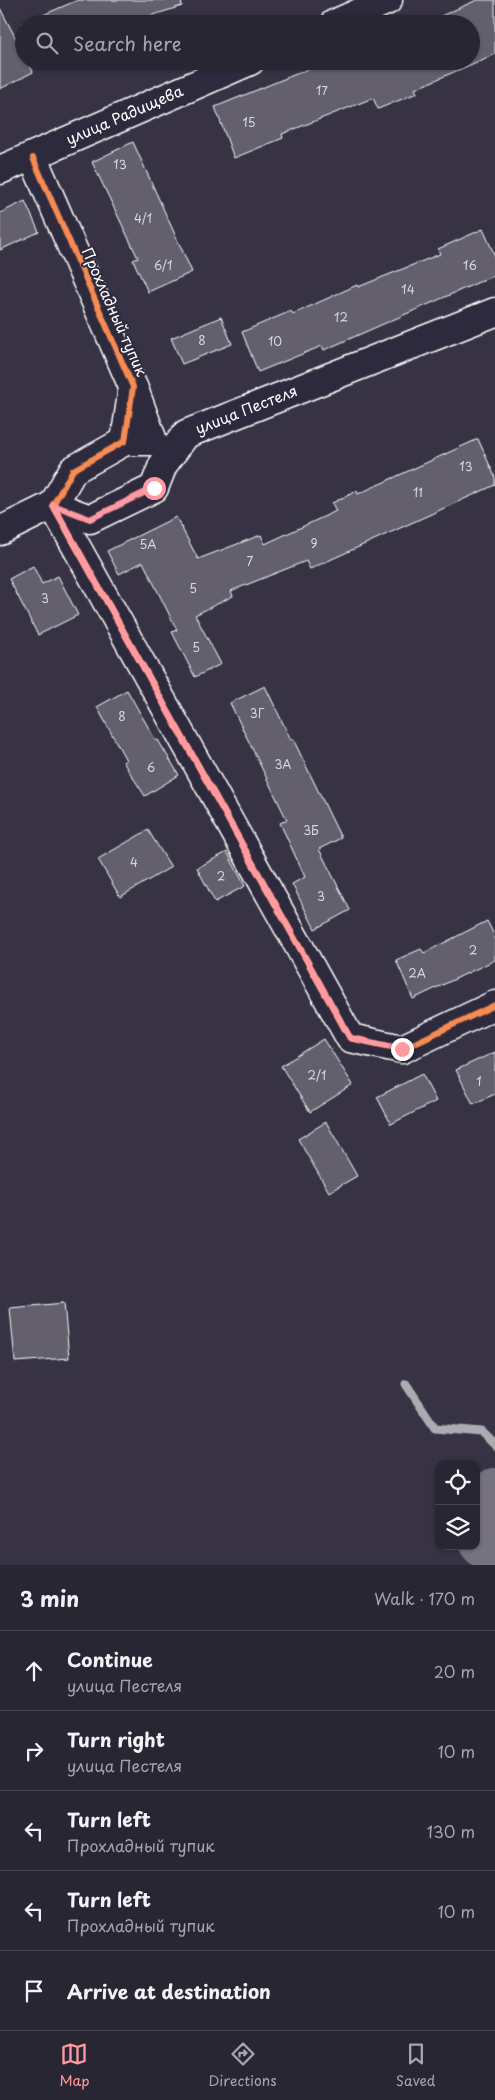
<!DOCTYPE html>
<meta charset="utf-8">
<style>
:root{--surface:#292634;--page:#353240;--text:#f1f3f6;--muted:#a5a5ac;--line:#45434f;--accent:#ff9aa2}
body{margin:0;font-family:"Playpen Sans",sans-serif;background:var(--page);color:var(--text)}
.controls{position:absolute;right:15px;bottom:15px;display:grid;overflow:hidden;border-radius:10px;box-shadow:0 1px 4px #0004}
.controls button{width:45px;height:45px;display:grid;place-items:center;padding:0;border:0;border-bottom:1px solid var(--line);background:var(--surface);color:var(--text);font:25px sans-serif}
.stop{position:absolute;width:15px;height:15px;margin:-11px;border:4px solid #ff9aa2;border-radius:50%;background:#fff}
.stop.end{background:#ff9aa2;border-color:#fff;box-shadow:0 1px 5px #0008}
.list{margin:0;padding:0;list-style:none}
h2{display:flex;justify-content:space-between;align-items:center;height:65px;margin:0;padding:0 20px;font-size:21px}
h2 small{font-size:16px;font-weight:400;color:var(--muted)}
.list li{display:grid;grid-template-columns:32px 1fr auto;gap:15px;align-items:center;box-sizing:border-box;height:80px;padding:0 20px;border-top:1px solid var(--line)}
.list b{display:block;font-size:19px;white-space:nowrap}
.list p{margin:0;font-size:16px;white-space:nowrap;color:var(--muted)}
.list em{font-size:16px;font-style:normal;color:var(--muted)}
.icon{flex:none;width:28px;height:28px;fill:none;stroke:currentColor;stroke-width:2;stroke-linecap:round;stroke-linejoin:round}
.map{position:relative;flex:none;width:495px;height:1565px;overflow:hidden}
.search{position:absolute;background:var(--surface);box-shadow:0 1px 4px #0004;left:15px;right:15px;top:15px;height:55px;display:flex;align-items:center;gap:12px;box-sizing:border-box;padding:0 18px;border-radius:28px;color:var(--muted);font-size:19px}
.sheet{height:465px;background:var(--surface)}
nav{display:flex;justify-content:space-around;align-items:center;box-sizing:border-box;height:70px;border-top:1px solid var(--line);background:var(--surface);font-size:14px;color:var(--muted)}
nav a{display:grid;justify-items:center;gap:2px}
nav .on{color:var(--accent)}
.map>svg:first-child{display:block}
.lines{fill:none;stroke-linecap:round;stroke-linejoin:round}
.stream{stroke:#adabb2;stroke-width:9}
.river{stroke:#76737f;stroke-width:56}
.building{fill:#635f6d;stroke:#fff}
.street-casing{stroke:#fff;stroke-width:31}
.street{stroke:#2f2a3d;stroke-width:28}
.cycleway-casing{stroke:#2f2a3d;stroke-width:9}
.cycleway{stroke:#f68b52;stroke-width:6}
.route{stroke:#ff9aa2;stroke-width:6}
.labels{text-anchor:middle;stroke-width:4;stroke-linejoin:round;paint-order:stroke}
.number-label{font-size:12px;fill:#d8d7da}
.street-label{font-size:15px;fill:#fff;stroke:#2f2a3d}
</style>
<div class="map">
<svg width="495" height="1565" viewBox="0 0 495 1565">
<rect width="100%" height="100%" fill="#373345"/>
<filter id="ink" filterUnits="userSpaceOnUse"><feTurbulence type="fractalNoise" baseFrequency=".02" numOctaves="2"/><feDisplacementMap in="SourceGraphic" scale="10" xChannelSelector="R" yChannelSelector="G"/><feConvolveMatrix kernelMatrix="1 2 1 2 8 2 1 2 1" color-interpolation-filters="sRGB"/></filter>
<g filter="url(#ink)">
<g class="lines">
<!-- stream -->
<path class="stream" d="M406 1384 435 1428 482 1432 495 1445"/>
<!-- river -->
<path class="river" d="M495 1496 486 1506V1540L495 1549"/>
</g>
<!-- building -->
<path class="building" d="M78 0H181L182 6 124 24H22Z
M477 0H495V54L415 89 417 93 378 109 373 98 282 134 283 138 234 158 215 107 328 61H471V24H423Z
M0 8 24 54V61H28L33 72 0 89Z
M133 142 192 272 148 292 133 260 138 258 92 162Z
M25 201 39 232 0 250V213Z
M483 229 495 256V275L324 350 322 346 258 372 242 332 291 311 293 314 357 285 358 287 440 254 438 249Z
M221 317 232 344 182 364 171 338Z
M478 439 495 477V485L310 569 306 561 231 591 233 596 195 615 221 664 195 677 172 632 177 630 143 562 119 574 107 551 176 517 198 559 261 535 265 544 336 511 332 503 357 491 358 494Z
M33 566 42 584 58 576 78 615 38 635 9 579Z
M265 686 291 740 293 739 341 838 319 849 350 910 315 929 292 884 305 877 280 823 287 820 230 703Z
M127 690 156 741 158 740 179 775 145 796 123 762 126 760 97 707Z
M148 830 171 867 120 897 98 859Z
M227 852 245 886 215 902 197 868Z
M487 921 495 937V960L413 999 396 960 421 949 424 953Z
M324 1039 353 1085 310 1112 281 1066Z
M495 1052V1094L473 1104 456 1070Z
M422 1074 436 1101 391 1124 377 1097Z
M326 1122 357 1176 329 1192 298 1139Z
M64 1303 69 1358 15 1362 10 1308Z"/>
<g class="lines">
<defs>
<g id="street">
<path d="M334 24 388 0"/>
<path d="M33 158 133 387 125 441 73 470 53 505 350 1038 402 1049 495 1005"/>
<path id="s1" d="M0 170 250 61"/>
<path d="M125 441H153L134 389"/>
<path id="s2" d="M0 531 53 505 90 519 154 488 163 465 186 434 495 312"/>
</g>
</defs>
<!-- street casing -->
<use href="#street" class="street-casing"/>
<!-- street -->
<use href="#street" class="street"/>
<defs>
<path id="cycleway" d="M33 158 133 387 125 441 73 470 53 505 350 1038 402 1049 495 1005"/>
</defs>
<!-- cycleway casing -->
<use href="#cycleway" class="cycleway-casing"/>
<!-- cycleway -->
<use href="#cycleway" class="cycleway"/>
</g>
</g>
<g class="lines" filter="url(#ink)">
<!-- route -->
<path class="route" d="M154 488 90 519 53 505 350 1038 402 1049"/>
</g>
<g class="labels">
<!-- number labels -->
<g class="number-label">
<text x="322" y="95">17</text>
<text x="249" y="127">15</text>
<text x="120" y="169">13</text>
<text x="143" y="223">4/1</text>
<text x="163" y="270">6/1</text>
<text x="470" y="270">16</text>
<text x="408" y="294">14</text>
<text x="341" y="322">12</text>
<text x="202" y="345">8</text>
<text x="275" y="346">10</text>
<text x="466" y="471">13</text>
<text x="418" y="497">11</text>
<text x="314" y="548">9</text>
<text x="148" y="549">5А</text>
<text x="250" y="566">7</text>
<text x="193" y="593">5</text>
<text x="45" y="603">3</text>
<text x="196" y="652">5</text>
<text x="257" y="718">3Г</text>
<text x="122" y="721">8</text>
<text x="283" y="769">3А</text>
<text x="151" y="772">6</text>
<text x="311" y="835">3Б</text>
<text x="134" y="867">4</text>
<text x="221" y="881">2</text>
<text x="321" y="901">3</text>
<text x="473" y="955">2</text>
<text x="417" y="978">2А</text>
<text x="317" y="1080">2/1</text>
<text x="479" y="1086">1</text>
</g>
<!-- street labels -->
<g class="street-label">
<text dy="5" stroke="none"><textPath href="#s1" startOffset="136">улица Радищева</textPath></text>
<text transform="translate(114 312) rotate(66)" y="5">Прохладный тупик</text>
<text dy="5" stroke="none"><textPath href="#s2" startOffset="298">улица Пестеля</textPath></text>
</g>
</g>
</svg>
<div class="controls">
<button><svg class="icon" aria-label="locate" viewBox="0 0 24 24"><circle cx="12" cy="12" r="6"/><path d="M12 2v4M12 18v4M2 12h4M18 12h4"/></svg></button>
<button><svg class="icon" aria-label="layers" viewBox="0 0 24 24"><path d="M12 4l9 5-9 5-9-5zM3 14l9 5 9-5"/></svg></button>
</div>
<div class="stop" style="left:154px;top:488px"></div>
<div class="stop end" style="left:402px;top:1049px"></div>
<div class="search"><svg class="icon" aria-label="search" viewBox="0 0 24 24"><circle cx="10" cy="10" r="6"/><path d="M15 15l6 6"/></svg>Search here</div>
</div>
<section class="sheet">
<h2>3 min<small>Walk · 170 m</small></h2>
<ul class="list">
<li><svg class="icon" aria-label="ahead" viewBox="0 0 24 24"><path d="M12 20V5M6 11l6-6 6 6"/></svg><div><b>Continue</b><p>улица Пестеля</p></div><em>20 m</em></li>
<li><svg class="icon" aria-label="right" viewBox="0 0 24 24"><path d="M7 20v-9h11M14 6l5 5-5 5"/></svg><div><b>Turn right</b><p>улица Пестеля</p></div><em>10 m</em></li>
<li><svg class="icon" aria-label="left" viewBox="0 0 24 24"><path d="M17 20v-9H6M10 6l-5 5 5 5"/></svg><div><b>Turn left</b><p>Прохладный тупик</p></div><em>130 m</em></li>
<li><svg class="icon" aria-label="left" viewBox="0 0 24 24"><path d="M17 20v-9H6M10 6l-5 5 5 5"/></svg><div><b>Turn left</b><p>Прохладный тупик</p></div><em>10 m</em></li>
<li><svg class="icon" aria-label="arrive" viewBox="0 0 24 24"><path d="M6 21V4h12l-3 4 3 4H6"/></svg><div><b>Arrive at destination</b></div></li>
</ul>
</section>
<nav>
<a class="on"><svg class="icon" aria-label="map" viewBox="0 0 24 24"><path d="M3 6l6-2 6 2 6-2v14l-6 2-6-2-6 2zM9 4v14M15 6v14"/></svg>Map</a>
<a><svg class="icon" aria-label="directions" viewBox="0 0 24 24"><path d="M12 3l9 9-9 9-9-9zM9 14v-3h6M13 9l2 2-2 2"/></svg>Directions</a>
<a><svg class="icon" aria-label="saved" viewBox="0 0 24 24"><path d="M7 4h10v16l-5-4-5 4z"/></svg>Saved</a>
</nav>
